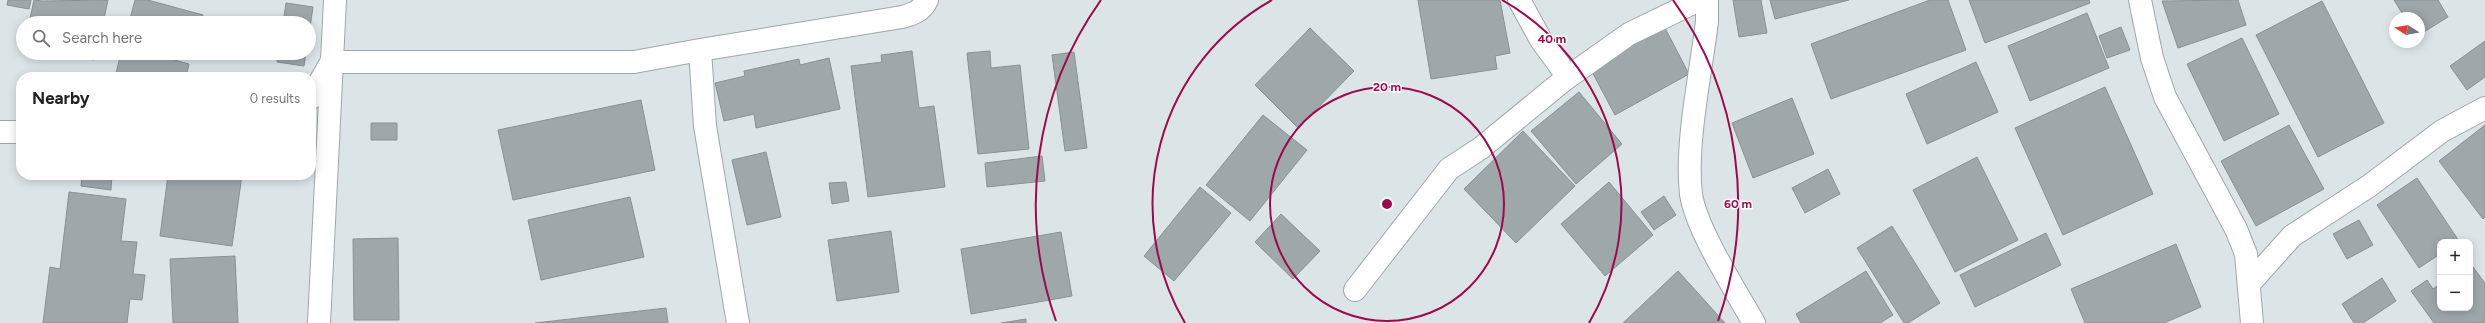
<!DOCTYPE html>
<meta charset="utf-8">
<style>
:root{--surface:#fff;--page:#f2f2f2;--text:#222;--muted:#767676;--line:#e0e0e0}
body{margin:0;font-family:Figtree,sans-serif;background:var(--page);color:var(--text)}
.controls{position:absolute;right:12px;bottom:12px;display:grid;overflow:hidden;border-radius:8px;box-shadow:0 2px 10px #0003}
.controls button{width:36px;height:36px;display:grid;place-items:center;padding:0;border:0;border-bottom:1px solid var(--line);background:var(--surface);color:var(--text);font:20px sans-serif}
.compass{position:absolute;left:2389px;top:12px;width:36px;height:36px;border-radius:50%;background:var(--surface);box-shadow:0 2px 10px #0003;rotate:281deg}
.list{margin:0;padding:0;list-style:none}
h2{display:flex;justify-content:space-between;align-items:center;height:52px;margin:0;padding:0 16px;font-size:17px}
h2 small{font-size:13px;font-weight:400;color:var(--muted)}
.icon{flex:none;width:22px;height:22px;fill:none;stroke:currentColor;stroke-width:2;stroke-linecap:round;stroke-linejoin:round}
.map{position:relative;flex:none;width:2485px;height:323px;overflow:hidden}
.search{position:absolute;background:var(--surface);box-shadow:0 2px 10px #0003;left:16px;top:16px;width:300px;height:44px;display:flex;align-items:center;gap:10px;box-sizing:border-box;padding:0 14px;border-radius:22px;color:var(--muted);font-size:15px}
.panel{position:absolute;background:var(--surface);box-shadow:0 2px 10px #0003;left:16px;top:72px;width:300px;height:108px;border-radius:16px}
.map>svg:first-child{display:block}
.building{fill:#9ea8aa;stroke:#889294}
.lines{fill:none;stroke-linecap:round;stroke-linejoin:round}
.minor-casing{stroke:#9ea7a9;stroke-width:24}
.minor{stroke:#fff;stroke-width:22}
.ring{fill:none;stroke:#9f0850;stroke-width:2}
.centre{fill:#9f0850;stroke:#fff;stroke-width:2}
.ring-label{font-size:12px;text-anchor:middle;font-weight:bold;fill:#9f0850;stroke:#fff;stroke-width:3;stroke-linejoin:round;paint-order:stroke}
</style>
<div class="map">
<svg width="2485" height="323" viewBox="0 0 2485 323">
<rect width="100%" height="100%" fill="#dbe5e7"/>
<!-- building -->
<path class="building" d="M8 0H31L29 9 7 5Z
M34 0 42 1 108 0 103 23H29Z
M135 0H148L203 15 200 23H129Z
M1418 0H1500L1510 53 1495 56 1497 69 1431 79Z
M1733 0H1761L1767 33 1739 37Z
M1770 0H1849L1775 19Z
M1930 0H1948L1966 50 1831 99 1811 44Z
M1969 0H2089L2090 3 1985 43Z
M2238 0 2246 25 2178 48 2162 1Z
M2394 0H2438L2448 17 2419 35V18H2405Z
M2322 1 2384 123 2318 157 2256 35Z
M286 3 313 7 309 35V23H283Z
M2087 13 2109 68 2030 101 2008 46Z
M2121 27 2130 50 2107 58 2099 36Z
M1310 28 1354 71 1298 128 1255 85Z
M1665 28 1689 74 1615 115 1590 68Z
M2242 38 2279 114 2224 141 2187 64Z
M2485 41V77L2467 90 2450 66Z
M912 51 919 108 934 106 945 187 868 197 851 66 882 62 881 55Z
M990 51 991 68 1020 65 1029 149 978 154 967 53Z
M1074 52 1087 148 1065 151 1052 55Z
M67 53H95L94 60Z
M121 53H157V55L189 64 186 77H115Z
M278 53H306L304 66 277 62Z
M829 58 840 109 756 128 754 114 724 121 715 83 745 76 744 71 799 59 800 65Z
M1976 62 1998 112 1927 144 1906 94Z
M2105 87 2153 194 2063 235 2015 128Z
M1579 92 1622 144 1576 184 1531 131Z
M1792 98 1814 154 1753 178 1732 123Z
M641 100 655 170 513 200 498 130Z
M1263 115 1307 150 1250 221 1206 185Z
M371 123H397V140H371Z
M2289 125 2324 189 2256 226 2221 161Z
M2485 125V217L2483 219 2439 161Z
M1523 131 1575 186 1516 243 1464 189Z
M766 152 781 217 747 225 732 160Z
M1042 156 1045 181 987 187 985 163Z
M1977 157 2018 240 1955 272 1913 190Z
M1828 169 1840 194 1805 213 1792 188Z
M82 175H112L111 190 81 186Z
M168 175H242L232 246 160 236Z
M2417 178 2459 241 2440 242V254L2419 268 2377 205Z
M846 182 849 201 832 204 829 183Z
M1609 182 1653 235 1605 276 1561 224Z
M1200 187 1231 213 1174 281 1144 256Z
M69 192 126 199 121 241 137 242 133 274 145 275 142 300 130 299 127 323H43L50 267 60 269Z
M1664 196 1676 215 1654 230 1641 212Z
M630 197 644 257 541 280 528 220Z
M1281 214 1320 251 1293 279 1255 242Z
M2359 220 2373 245 2347 259 2333 234Z
M1892 226 1940 303 1908 323H1904L1857 248Z
M891 231 899 292 837 301 828 240Z
M1061 232 1072 296 971 314 961 249Z
M2046 233 2061 265 1975 307 1960 275Z
M398 238 399 320H354L353 239Z
M2176 244 2201 307 2164 323H2085L2071 289Z
M235 256 238 323H173L170 259Z
M2470 263 2485 283V323H2434L2411 291 2427 280 2433 289 2440 284V308H2470Z
M1678 271 1725 323H1623Z
M1866 271 1893 315 1880 323H1801L1796 314Z
M2382 278 2396 301 2363 323H2354L2342 304Z
M666 308 668 323H535Z
M1026 319V323H1001Z"/>
<g class="lines">
<defs>
<path id="minor" d="M1519 0 1541 40 1568 77
M1707 0V21C1701 73 1685 144 1691 194 1696 229 1736 291 1754 323
M2140 0 2152 58 2165 97 2236 229 2246 254 2252 323
M331 62H634L700 50
M311 98 329 66
M0 132H21
M2249 284 2292 236 2369 186 2442 131 2485 108
M1355 290 1449 169 1481 148 1564 80 1629 34 1699 0
M319 323 335 0
M738 323 705 126 700 50 902 17C913 14 922 11 927 0"/>
</defs>
<!-- minor casing -->
<use href="#minor" class="minor-casing"/>
<!-- minor -->
<use href="#minor" class="minor"/>
</g>
<!-- distance rings -->
<g class="ring">
<circle cx="1387" cy="204" r="117"/>
<path d="M1185 323A234 234 0 0 1 1272 0M1502 0A234 234 0 0 1 1589 323"/>
<path d="M1056 321A351 351 0 0 1 1101 0M1673 0A351 351 0 0 1 1718 321"/>
</g>
<circle cx="1387" cy="204" r="6" class="centre"/>
<g class="ring-label">
<text x="1552" y="43">40 m</text>
<text x="1387" y="91">20 m</text>
<text x="1738" y="208">60 m</text>
</g>
</svg>
<div class="controls">
<button>+</button>
<button>−</button>
</div>
<svg class="compass" viewBox="-18 -18 36 36"><path d="M0-13l5 13h-10z" fill="#e53935"/><path d="M0 13l5-13h-10z" fill="#767676"/></svg>
<div class="search"><svg class="icon" aria-label="search" viewBox="0 0 24 24"><circle cx="10" cy="10" r="6"/><path d="M15 15l6 6"/></svg>Search here</div>
<section class="panel">
<h2>Nearby<small>0 results</small></h2>
<ul class="list">
</ul>
</section>
</div>
